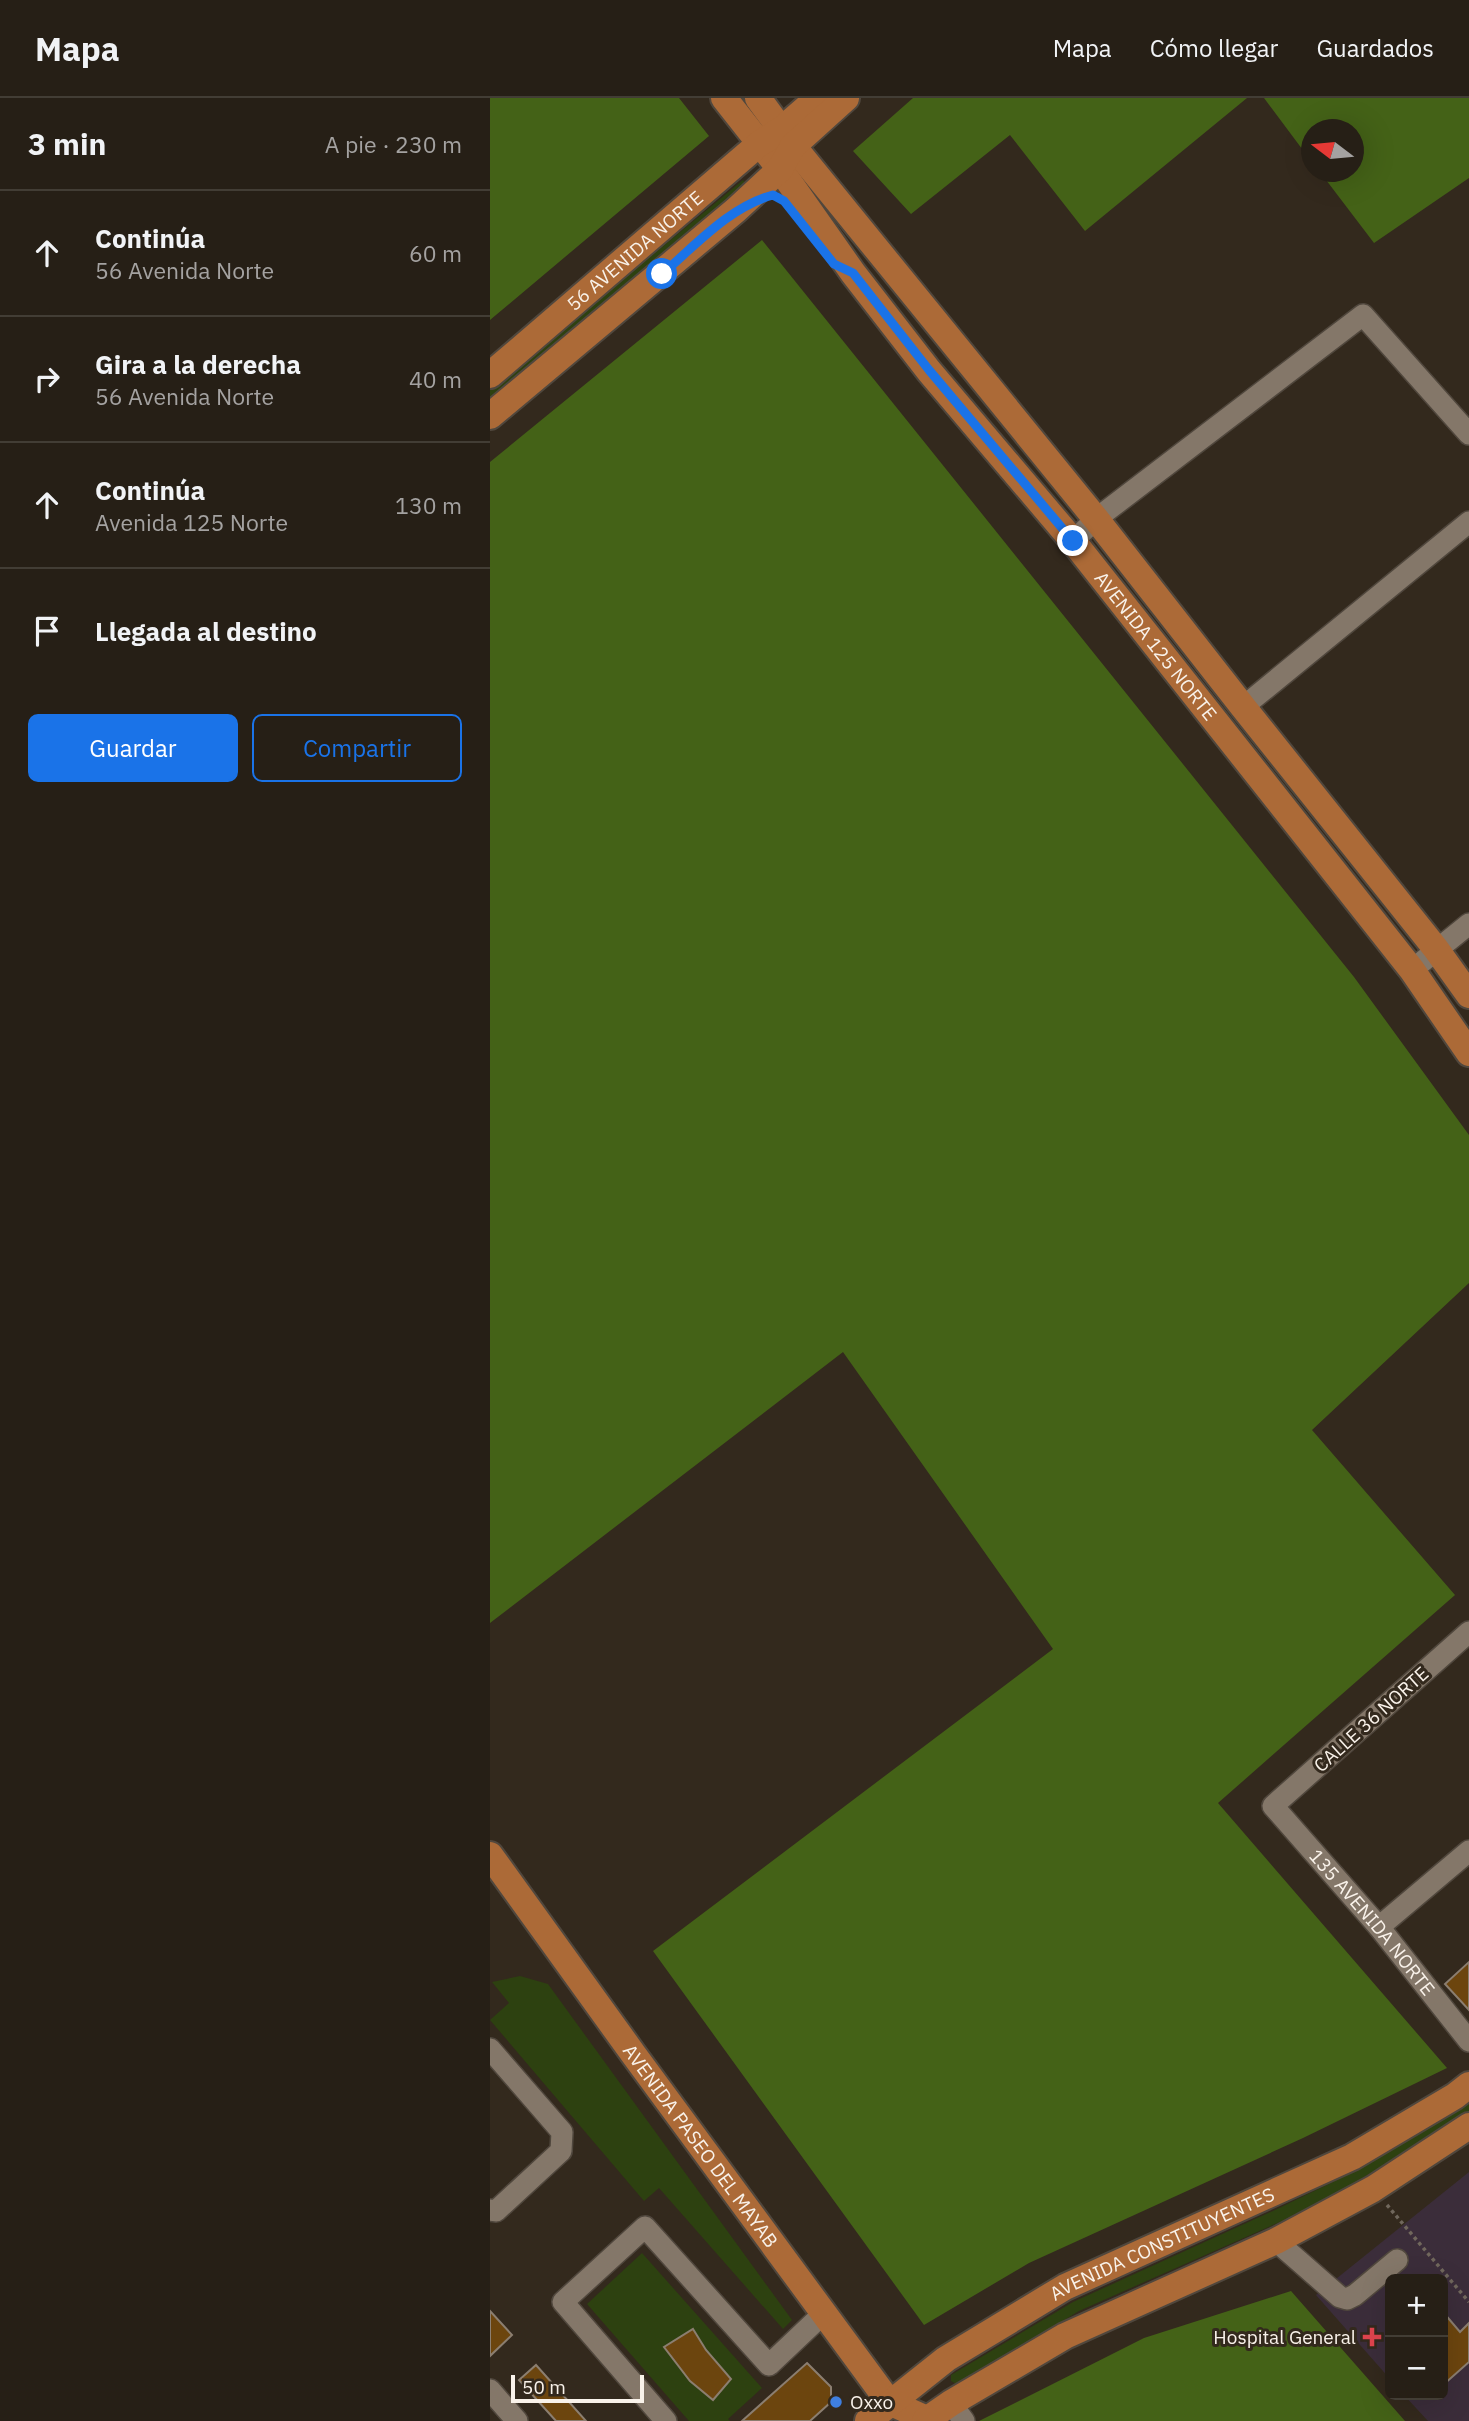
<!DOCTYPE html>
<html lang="es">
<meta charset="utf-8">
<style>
:root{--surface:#261f16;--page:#2e271f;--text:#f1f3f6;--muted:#a4a2a1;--line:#423d35;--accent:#1a73e8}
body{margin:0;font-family:"IBM Plex Sans",sans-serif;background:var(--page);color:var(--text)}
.controls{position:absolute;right:21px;bottom:21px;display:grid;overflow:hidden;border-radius:10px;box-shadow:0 7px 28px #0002}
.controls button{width:63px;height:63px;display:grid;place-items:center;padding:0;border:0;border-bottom:2px solid var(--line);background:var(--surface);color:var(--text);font:35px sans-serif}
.compass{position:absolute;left:811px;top:21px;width:63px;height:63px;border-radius:50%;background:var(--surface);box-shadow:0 7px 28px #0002;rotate:286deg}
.scale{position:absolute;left:21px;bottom:18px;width:133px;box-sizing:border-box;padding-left:7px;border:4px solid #f9f2ea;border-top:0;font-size:19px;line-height:24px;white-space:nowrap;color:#f9f2ea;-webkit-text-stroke:5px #33291d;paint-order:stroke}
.stop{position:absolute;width:21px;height:21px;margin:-16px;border:5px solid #1a73e8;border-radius:50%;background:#fff}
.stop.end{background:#1a73e8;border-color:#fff;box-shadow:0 2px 7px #0008}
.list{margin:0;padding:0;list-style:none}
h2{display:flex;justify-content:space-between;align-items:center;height:91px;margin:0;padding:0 28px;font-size:30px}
h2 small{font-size:23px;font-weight:400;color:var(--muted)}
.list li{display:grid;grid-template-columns:46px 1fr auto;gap:21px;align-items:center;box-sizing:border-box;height:126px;padding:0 28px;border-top:2px solid var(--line)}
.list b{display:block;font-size:26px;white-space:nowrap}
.list p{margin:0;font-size:23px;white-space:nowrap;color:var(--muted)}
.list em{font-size:23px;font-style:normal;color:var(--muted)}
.actions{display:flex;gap:14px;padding:21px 28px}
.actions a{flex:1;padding:16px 0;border:2px solid var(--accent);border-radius:10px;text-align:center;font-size:24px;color:var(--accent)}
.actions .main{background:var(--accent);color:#fff}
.icon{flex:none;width:38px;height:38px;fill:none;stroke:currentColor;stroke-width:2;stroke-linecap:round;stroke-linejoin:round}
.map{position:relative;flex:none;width:979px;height:2323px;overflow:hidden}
header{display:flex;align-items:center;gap:42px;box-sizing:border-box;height:98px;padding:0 35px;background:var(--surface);border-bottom:2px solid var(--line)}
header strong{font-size:33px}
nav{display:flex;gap:38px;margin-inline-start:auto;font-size:24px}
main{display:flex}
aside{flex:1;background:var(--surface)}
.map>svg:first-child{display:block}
.medical{fill:#3b2d3a}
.green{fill:#2d4110}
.forest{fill:#446217}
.building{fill:#6c450e;stroke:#8b7e70;stroke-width:2}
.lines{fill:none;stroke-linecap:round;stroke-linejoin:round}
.minor-casing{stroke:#50473d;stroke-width:24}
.major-casing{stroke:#50473d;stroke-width:30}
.path{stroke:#70675c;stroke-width:3.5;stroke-dasharray:3.5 3.5;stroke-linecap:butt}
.minor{stroke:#847769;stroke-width:21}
.major{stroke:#ac6a37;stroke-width:26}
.route{stroke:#1a73e8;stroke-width:9}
.health-dot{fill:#e0444e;stroke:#33291d;stroke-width:2.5}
.shop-dot{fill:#3f7fe0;stroke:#33291d;stroke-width:2.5}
.labels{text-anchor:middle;stroke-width:6;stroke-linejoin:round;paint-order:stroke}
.street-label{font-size:19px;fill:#f9f2ea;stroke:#33291d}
.poi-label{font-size:19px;fill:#f9f2ea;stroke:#33291d;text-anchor:end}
</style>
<header>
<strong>Mapa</strong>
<nav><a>Mapa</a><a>Cómo llegar</a><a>Guardados</a></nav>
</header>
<main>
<aside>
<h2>3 min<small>A pie · 230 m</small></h2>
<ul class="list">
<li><svg class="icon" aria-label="ahead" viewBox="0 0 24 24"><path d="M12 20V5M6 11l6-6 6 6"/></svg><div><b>Continúa</b><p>56 Avenida Norte</p></div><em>60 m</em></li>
<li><svg class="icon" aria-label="right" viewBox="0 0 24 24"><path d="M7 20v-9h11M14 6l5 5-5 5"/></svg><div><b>Gira a la derecha</b><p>56 Avenida Norte</p></div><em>40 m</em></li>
<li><svg class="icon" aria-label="ahead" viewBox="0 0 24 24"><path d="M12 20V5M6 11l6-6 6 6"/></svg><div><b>Continúa</b><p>Avenida 125 Norte</p></div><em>130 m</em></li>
<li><svg class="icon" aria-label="arrive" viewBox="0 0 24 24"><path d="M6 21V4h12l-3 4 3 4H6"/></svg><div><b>Llegada al destino</b></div></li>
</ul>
<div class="actions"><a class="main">Guardar</a><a>Compartir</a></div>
</aside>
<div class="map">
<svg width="979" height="2323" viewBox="0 0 979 2323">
<rect width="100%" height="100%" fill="#33291d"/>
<!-- medical -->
<path class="medical" d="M979 2074V2323H938L914 2297H953V2181H900V2281L826 2197Z"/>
<!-- green -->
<path class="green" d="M253 82 257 87 0 300V291Z
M30 1878 58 1886 302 2222 293 2231 169 2090 154 2103 0 1922 19 1905 2 1884Z
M979 2004V2016L859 2088 792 2123 589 2213 468 2287 461 2283V2277L583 2204 785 2112 853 2079Z
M152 2155 272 2290 238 2321 240 2323H199L97 2206Z"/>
<!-- forest -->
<path class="forest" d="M0 0H189L219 38 0 222Z
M423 0H757L595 133 520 37 421 116 363 53Z
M774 0H979V80L884 145 830 74H864V32H822L821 63Z
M272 142 864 879 979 1037V1185L822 1332 965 1497 728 1705 957 1970 813 2040 539 2165 434 2227 163 1853 563 1551 353 1254 0 1525V364Z
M801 2193 915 2323H489L654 2240Z"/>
<!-- building -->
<path class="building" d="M979 1864V1912L955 1886Z
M0 2213 22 2237 0 2258Z
M953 2214 970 2234 979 2225V2264L953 2287Z
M203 2231 216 2252 241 2281 223 2302 200 2283 174 2249Z
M317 2265 341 2289V2304L320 2323H252Z
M46 2267 96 2323H66L29 2282Z"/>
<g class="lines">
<defs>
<g id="minor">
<path d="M583 443 606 421 873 217 979 336"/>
<path d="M753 609 979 424"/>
<path d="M922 872 979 826"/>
<path id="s1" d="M979 1534 783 1708 889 1829 979 1943"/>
<path d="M889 1829 979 1753"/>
<path d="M0 1951 72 2034 71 2053 6 2113 0 2112"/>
<path d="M786 2143 850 2199 857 2201 865 2197 907 2162"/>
<path d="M0 2292 27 2323"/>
<path d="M461 2305 474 2323"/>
<path d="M176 2323 73 2204 155 2129 279 2267 335 2214"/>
</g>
<g id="major">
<path id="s2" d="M234 0 290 71 363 175 439 273 583 443 922 872 979 955"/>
<path d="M268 0 303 48 606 421 753 609 946 851 979 897"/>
<path id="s3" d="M0 277 269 46 292 31 328 0"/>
<path d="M0 318 246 112 290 71 303 48 356 0"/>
<path id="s4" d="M0 1757 144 1957 399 2304 437 2321"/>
<path id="s5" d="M378 2323 456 2261 575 2189 862 2059 965 1998 979 1987"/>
<path d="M435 2323 461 2305 575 2238 786 2143 883 2091 979 2028"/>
</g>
</defs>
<!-- minor casing -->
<use href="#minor" class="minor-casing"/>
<!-- major casing -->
<use href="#major" class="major-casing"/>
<!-- path -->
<path class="path" d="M897 2107 979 2204"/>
<!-- minor -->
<use href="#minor" class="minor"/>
<!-- major -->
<use href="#major" class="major"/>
</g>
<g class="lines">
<!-- route -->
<path class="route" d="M172 176C206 147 239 109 283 97L294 103 344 166 363 175 439 272 583 443"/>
</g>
<!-- markers -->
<path class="health-dot" d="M878.5 2228.5h7v7h7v7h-7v7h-7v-7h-7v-7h7z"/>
<circle class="shop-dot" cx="346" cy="2304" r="7"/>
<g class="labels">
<!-- street labels -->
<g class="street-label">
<text dy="7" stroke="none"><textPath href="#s3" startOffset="191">56 AVENIDA NORTE</textPath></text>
<text dy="7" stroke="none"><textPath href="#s2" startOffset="698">AVENIDA 125 NORTE</textPath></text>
<text transform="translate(881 1621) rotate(-42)" y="7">CALLE 36 NORTE</text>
<text dy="7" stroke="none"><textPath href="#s1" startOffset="415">135 AVENIDA NORTE</textPath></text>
<text dy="7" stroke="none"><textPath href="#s4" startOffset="359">AVENIDA PASEO DEL MAYAB</textPath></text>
<text dy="7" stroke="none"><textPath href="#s5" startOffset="345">AVENIDA CONSTITUYENTES</textPath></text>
</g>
<!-- poi labels -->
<g class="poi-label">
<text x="866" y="2246">Hospital General</text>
<text x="360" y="2311" text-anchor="start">Oxxo</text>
</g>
</g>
</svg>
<div class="controls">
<button>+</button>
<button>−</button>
</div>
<svg class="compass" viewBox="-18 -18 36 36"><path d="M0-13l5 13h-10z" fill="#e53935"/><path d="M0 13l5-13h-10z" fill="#a4a2a1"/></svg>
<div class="scale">50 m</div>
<div class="stop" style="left:172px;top:176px"></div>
<div class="stop end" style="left:583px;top:443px"></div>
</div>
</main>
